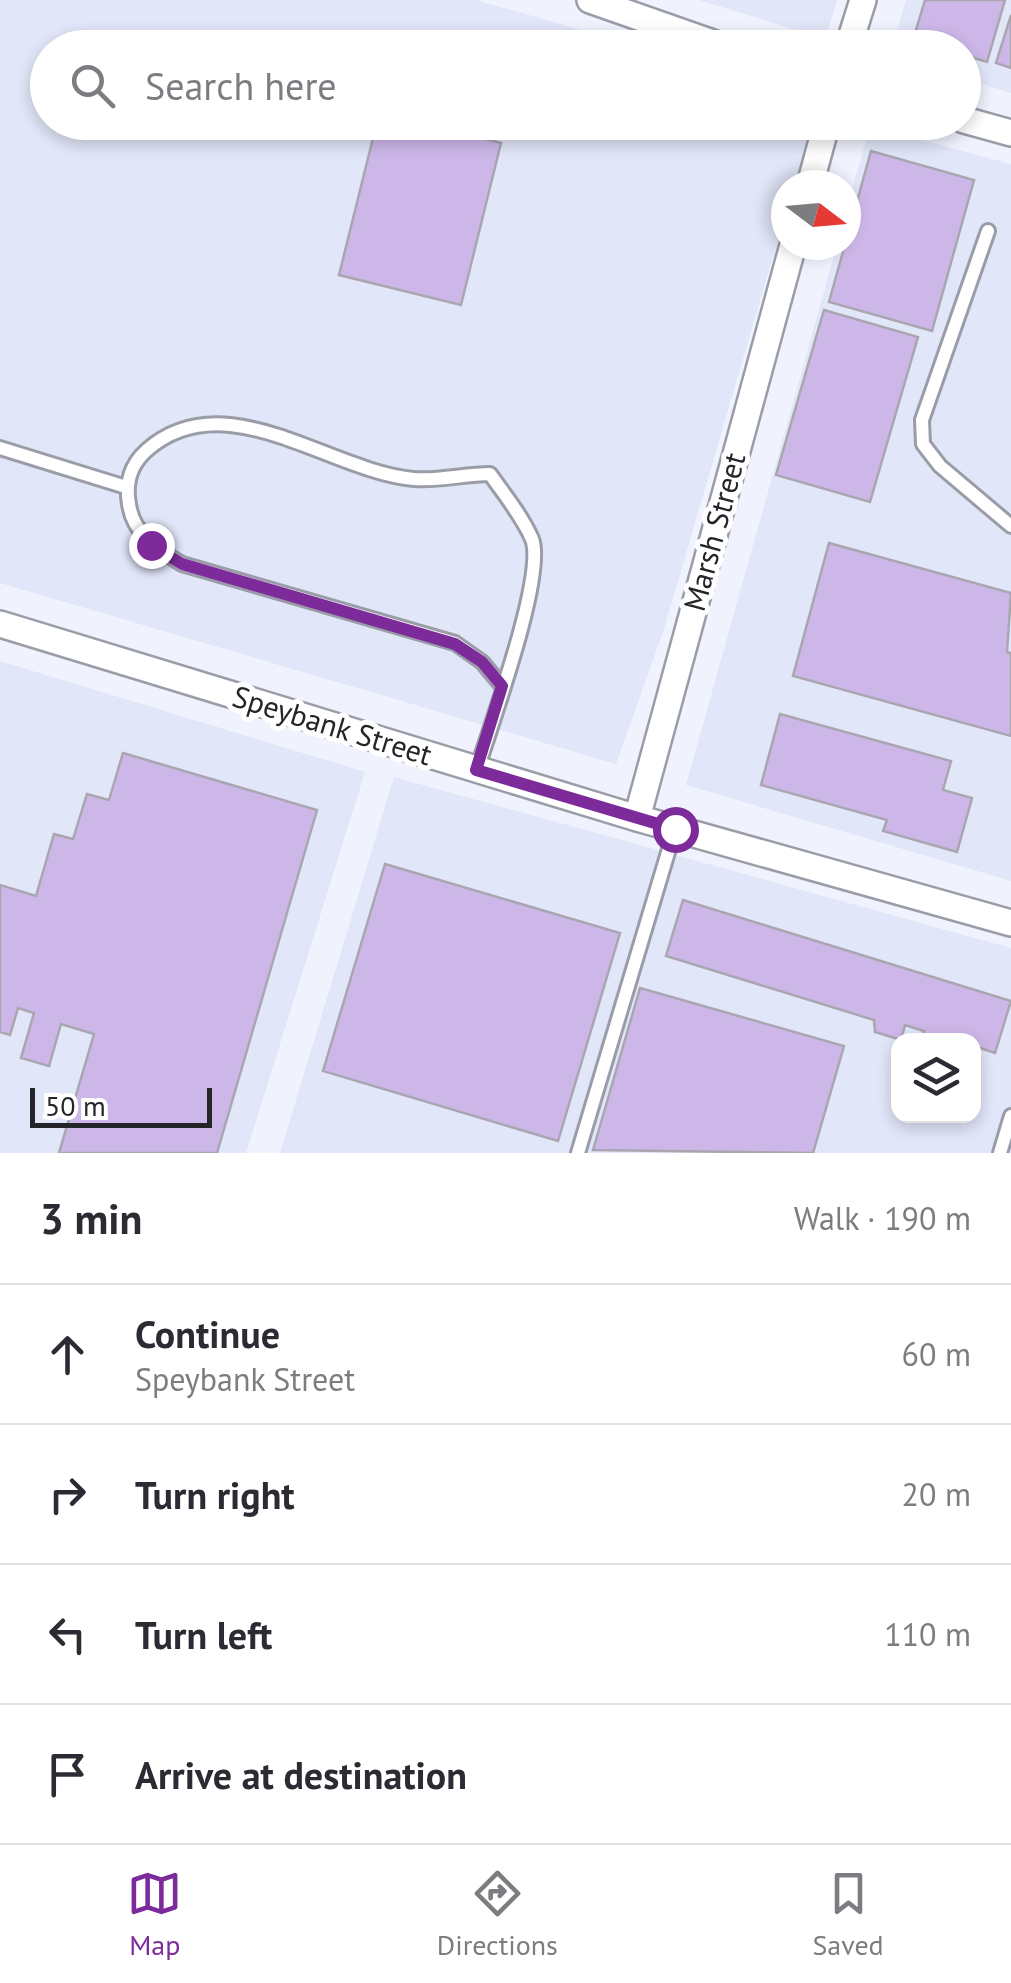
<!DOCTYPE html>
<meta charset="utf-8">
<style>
:root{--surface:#fff;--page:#f2f2f3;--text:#2b2b33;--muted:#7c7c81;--line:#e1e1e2;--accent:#7d2b9b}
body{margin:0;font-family:"PT Sans",sans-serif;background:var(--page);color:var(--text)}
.controls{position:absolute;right:30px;bottom:30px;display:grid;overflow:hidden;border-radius:20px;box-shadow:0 5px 15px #0003}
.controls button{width:90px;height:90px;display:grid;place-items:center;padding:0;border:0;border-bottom:2px solid var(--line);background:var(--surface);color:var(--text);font:50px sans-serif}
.compass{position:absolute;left:771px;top:170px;width:90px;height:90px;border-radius:50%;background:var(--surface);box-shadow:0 5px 15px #0003;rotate:106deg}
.scale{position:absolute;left:30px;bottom:25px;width:182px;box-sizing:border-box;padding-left:10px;border:5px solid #242529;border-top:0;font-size:28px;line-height:35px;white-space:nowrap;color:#242529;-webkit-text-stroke:8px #fff;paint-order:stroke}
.stop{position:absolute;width:30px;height:30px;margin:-22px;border:8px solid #7d2b9b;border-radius:50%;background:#fff}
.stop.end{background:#7d2b9b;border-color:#fff;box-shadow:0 2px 10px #0008}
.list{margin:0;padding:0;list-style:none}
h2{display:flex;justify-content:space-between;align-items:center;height:130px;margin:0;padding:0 40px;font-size:42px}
h2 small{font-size:32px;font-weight:400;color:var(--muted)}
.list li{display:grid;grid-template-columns:65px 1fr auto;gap:30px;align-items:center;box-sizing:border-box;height:140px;padding:0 40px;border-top:2px solid var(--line)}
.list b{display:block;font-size:38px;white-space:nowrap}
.list p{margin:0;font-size:32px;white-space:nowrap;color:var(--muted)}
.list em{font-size:32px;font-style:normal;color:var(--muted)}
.icon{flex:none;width:55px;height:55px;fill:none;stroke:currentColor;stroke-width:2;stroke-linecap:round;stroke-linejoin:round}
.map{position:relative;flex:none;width:1011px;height:1153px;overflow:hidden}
.search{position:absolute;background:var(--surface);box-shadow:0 5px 15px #0003;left:30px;right:30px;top:30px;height:110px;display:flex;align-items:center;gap:25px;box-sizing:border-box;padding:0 35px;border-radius:55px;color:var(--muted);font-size:38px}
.sheet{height:690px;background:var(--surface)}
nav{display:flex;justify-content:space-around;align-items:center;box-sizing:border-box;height:140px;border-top:2px solid var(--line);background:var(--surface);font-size:28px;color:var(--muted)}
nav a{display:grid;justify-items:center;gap:5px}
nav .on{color:var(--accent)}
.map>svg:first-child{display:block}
.built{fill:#e1e6f8;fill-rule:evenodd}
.building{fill:#cdb7e9;stroke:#aaa6af;stroke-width:2.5}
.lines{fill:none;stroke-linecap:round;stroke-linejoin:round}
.lane-casing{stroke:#9a9da7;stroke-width:18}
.street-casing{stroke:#9a9da7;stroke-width:30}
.lane{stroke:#fff;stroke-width:12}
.street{stroke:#fff;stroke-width:25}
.route{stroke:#7d2b9b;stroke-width:12}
.labels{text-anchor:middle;stroke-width:10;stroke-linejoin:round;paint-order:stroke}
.street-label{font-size:30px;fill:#242529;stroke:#fff}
</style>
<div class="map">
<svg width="1011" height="1153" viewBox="0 0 1011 1153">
<rect width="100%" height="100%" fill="#f0f3fe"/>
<!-- built -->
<path class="built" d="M0 0H476L641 47 48 48V122L807 123 809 132 794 185H786V212L664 629 616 764 0 583Z
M699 0H837L825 39Z
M906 0H1011V93L964 78V48L901 47 895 37Z
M870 126 1011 164V881L686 785 837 245H846V212Z
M0 661 365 772 246 1153H0Z
M394 777 1011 948V1153H280ZM898 1040H974V1116H898Z"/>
<!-- building -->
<path class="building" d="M925 0H1005L987 62 964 55V48H938L913 40Z
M1011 15V68L996 63Z
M377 122H419L501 143 461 305 339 275Z
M871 151 974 180 932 331 829 302Z
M824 310 918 337 870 502 776 475Z
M829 543 1011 593 1007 652 1011 653V736L793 676Z
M780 714 951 761 943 790 972 798 957 852 883 831 887 820 761 785Z
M123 753 317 810 217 1153H59L94 1034 61 1024 49 1066 21 1058 34 1013 18 1008 10 1035 0 1032V885L36 896 54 834 73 839 87 794 109 800Z
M385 864 620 933 558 1141 323 1071Z
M683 900 1011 1001 995 1053 974 1046V1040H921L924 1031 905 1025 901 1040 875 1032 874 1020 666 956Z
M640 988 844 1046 813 1153 593 1150Z"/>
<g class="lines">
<defs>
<path id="lane" d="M988 231 922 420 923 444 940 466 1011 526
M0 448 126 487
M477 770C490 727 546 575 532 539 522 516 504 494 490 474 465 474 439 481 414 479 330 472 226 381 147 450 131 464 125 483 129 504 133 534 157 549 182 564L455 643 482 662 502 686
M578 1153 675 829
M1000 1153 1011 1116"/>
<path id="street" d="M590 0 727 48
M848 48 863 0
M964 120 1011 133
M810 185 827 122
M0 624 637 818 1011 923
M637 818 793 245"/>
</defs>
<!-- lane casing -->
<use href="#lane" class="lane-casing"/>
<!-- street casing -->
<use href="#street" class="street-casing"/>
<!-- lane -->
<use href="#lane" class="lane"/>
<!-- street -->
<use href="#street" class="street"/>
</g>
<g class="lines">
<!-- route -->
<path class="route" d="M151 545 182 564 455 644 482 662 502 686 476 770 675 829"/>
</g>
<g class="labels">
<!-- street labels -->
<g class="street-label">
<text transform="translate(715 532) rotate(-75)" y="10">Marsh Street</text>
<text transform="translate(332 726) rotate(17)" y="10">Speybank Street</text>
</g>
</g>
</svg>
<div class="controls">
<button><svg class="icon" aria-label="layers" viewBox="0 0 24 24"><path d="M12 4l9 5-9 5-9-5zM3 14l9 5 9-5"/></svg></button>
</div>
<svg class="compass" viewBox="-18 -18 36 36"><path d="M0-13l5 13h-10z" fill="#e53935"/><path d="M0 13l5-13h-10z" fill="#7c7c81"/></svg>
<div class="scale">50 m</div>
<div class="stop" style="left:675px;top:829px"></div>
<div class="stop end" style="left:151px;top:545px"></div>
<div class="search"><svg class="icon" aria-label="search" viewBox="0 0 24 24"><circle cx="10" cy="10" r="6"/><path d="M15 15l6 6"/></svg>Search here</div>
</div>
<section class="sheet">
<h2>3 min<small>Walk · 190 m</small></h2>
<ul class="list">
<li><svg class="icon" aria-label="ahead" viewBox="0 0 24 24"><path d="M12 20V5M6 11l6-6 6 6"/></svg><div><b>Continue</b><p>Speybank Street</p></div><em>60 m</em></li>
<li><svg class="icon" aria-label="right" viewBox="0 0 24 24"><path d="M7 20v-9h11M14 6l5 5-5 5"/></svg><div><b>Turn right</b></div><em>20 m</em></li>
<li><svg class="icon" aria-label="left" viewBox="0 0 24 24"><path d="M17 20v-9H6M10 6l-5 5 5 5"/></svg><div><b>Turn left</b></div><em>110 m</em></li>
<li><svg class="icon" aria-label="arrive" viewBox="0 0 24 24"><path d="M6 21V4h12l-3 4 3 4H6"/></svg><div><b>Arrive at destination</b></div></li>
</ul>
</section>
<nav>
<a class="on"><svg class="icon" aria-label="map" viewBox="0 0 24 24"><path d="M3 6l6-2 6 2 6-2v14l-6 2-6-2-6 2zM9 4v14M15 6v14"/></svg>Map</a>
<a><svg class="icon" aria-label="directions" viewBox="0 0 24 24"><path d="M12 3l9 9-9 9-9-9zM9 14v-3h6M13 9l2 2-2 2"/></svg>Directions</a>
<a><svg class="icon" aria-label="saved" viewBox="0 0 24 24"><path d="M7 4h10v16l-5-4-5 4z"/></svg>Saved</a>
</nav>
